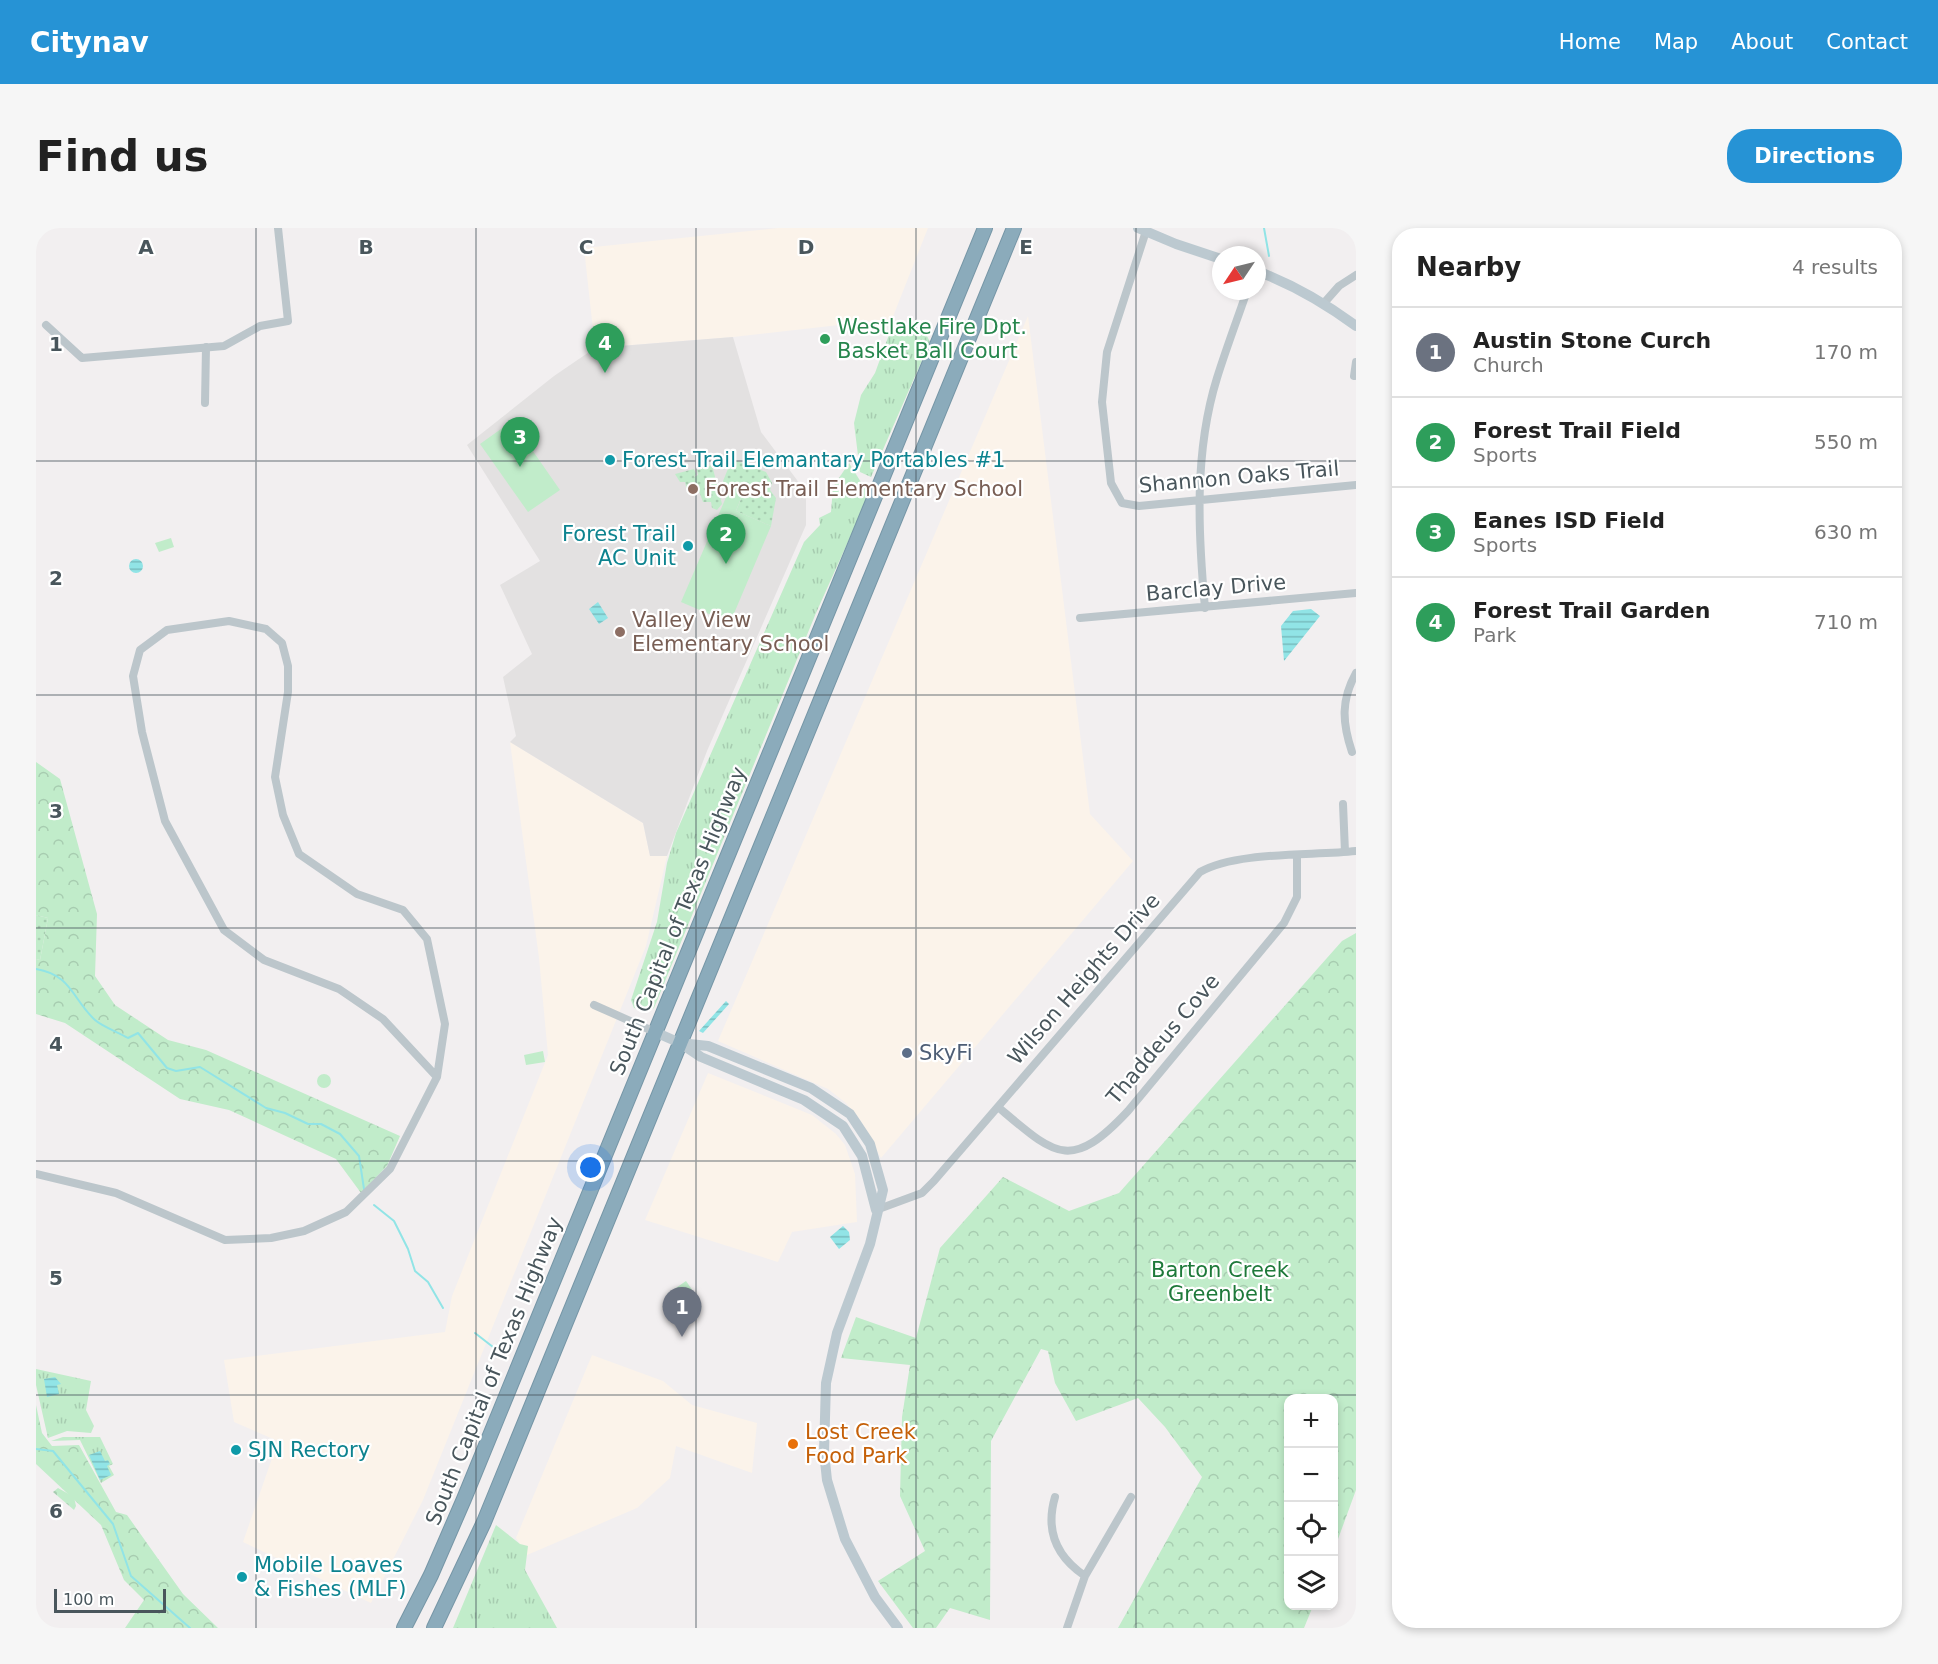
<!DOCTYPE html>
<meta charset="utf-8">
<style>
:root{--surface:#fff;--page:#f6f6f6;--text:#222;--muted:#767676;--line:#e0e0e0;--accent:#2693d5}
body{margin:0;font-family:"DejaVu Sans",sans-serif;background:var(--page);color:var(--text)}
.controls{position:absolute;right:18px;bottom:18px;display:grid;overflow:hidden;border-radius:12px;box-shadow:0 3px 9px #0003}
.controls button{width:54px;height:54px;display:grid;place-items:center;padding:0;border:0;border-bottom:2px solid var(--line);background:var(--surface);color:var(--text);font:30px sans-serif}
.compass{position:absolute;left:1176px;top:18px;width:54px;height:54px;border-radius:50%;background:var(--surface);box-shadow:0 3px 9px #0003;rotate:235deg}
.scale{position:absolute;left:18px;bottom:15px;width:112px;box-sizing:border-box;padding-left:6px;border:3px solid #49565c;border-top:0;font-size:16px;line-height:21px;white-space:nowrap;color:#49565c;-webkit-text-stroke:4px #fff;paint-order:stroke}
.you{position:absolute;left:555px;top:940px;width:21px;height:21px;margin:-15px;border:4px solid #fff;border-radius:50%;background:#1a73e8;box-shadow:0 0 0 9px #1a73e833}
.badge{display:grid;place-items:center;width:39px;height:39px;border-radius:50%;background:var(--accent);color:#fff;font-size:20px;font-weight:700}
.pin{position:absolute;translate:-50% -50px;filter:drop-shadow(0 2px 3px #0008)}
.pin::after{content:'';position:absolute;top:32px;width:21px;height:18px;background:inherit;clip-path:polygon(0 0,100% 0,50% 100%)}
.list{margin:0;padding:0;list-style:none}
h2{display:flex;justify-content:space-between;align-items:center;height:78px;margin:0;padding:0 24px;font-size:26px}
h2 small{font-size:20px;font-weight:400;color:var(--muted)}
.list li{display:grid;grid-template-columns:39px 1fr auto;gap:18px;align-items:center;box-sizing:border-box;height:90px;padding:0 24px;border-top:2px solid var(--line)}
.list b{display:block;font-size:22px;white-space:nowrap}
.list p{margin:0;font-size:20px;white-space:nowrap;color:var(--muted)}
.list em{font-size:20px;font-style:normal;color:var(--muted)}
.icon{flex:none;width:33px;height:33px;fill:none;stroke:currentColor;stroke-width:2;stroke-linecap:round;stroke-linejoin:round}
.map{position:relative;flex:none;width:1320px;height:1400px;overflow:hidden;border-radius:24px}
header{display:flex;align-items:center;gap:36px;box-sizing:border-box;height:84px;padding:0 30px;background:var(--accent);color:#fff}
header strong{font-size:28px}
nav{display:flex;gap:33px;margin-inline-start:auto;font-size:21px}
.intro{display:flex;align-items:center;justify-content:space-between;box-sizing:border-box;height:144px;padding:0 36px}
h1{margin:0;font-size:42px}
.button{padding:15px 27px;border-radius:24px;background:var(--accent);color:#fff;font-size:21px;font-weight:700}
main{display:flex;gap:36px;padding:0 36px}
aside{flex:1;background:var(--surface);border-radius:24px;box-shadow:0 3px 9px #0003}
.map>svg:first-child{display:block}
.commercial{fill:#fbf3ea}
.education{fill:#e3e1e1}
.grass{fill:url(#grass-tufts)}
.forest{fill:url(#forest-crowns)}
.cemetery{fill:url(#cemetery-stones)}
.park{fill:url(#park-dots)}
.pitch{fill:#c1ecca}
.water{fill:url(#water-rules)}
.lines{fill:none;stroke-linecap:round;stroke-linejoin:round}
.stream{stroke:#91e4e6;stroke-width:2}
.highway-casing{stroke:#7696a6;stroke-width:16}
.street{stroke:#bcc6cb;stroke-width:8}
.secondary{stroke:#bcc9d0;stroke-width:10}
.highway{stroke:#8babbb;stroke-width:14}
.grid{fill:none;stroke:#49565c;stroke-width:1.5;stroke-opacity:0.55}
.leisure-dot{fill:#2e9e5b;stroke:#fff;stroke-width:2}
.culture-dot{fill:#0f9aa8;stroke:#fff;stroke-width:2}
.education-dot{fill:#8d6e63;stroke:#fff;stroke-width:2}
.service-dot{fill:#5c6f8a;stroke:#fff;stroke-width:2}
.food-dot{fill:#e8710a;stroke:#fff;stroke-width:2}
.labels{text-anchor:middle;stroke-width:4.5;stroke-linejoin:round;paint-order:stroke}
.leisure-label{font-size:21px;fill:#27864d;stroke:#fff;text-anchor:start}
.culture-label{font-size:21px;fill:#0d838f;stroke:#fff;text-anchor:start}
.street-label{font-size:21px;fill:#49565c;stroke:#fff}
.education-label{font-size:21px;fill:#785e54;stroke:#fff;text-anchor:start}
.service-label{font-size:21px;fill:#4e5e75;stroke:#fff;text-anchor:start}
.park-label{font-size:21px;fill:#1e793a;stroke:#fff}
.food-label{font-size:21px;fill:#c56008;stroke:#fff;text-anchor:start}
.grid-label{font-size:20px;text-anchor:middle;font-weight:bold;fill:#49565c;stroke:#fff;stroke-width:4.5;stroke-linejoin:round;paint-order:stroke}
</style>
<header>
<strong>Citynav</strong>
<nav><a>Home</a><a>Map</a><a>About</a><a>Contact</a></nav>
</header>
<div class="intro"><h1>Find us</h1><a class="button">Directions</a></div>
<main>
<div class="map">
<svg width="1320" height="1400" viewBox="0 0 1320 1400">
<defs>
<pattern id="grass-tufts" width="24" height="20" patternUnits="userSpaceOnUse" patternTransform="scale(1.5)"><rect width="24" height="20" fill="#c1ecca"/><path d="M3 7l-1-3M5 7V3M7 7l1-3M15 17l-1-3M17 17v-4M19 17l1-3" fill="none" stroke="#a7ccb0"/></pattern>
<pattern id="forest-crowns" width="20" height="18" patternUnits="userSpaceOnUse" patternTransform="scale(1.5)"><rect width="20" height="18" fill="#c1ecca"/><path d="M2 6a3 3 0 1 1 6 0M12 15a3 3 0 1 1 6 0" fill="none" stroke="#a7ccb0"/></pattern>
<pattern id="cemetery-stones" width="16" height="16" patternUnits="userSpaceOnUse" patternTransform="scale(1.5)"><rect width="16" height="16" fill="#c1ecca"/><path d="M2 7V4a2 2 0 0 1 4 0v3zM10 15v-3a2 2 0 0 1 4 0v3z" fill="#a7ccb0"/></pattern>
<pattern id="park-dots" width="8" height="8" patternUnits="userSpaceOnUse" patternTransform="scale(1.5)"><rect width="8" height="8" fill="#c1ecca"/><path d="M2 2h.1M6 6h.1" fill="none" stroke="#a7ccb0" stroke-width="1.8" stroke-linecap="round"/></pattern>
<pattern id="water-rules" width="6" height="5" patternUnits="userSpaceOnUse" patternTransform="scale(1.5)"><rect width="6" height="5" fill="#91e4e6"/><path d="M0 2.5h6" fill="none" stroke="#78bcbe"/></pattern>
</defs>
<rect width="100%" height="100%" fill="#f2eff0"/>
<!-- commercial -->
<path class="commercial" d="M742 0H892L856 91 697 109 559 120 548 20Z
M992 88 1054 586 1097 633 845 930 825 893 810 875 792 861 682 813Z
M474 514 607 595 614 628H631L610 718 387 1272 335 1375 207 1314 242 1213 198 1194 188 1132 409 1104 416 1068 512 827 503 730Z
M672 845 776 887 800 906 809 917 819 946 821 994 756 1004 742 1034 609 992Z
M556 1127 627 1153 656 1177 721 1195 716 1245 640 1218 634 1250 601 1280 491 1327 480 1310Z"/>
<!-- education -->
<path class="education" d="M697 109 725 204 761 252 770 270V297L671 523 631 628H614L607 595 474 514 480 508 467 449 496 426 464 357 504 333 431 217 518 148 559 120Z"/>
<!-- grass -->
<path class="grass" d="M858 93 890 106 894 114 835 249 824 244 818 195 825 167 839 145Z
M813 235 833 267 780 385 618 780 612 783 598 780 595 772 621 694 631 635 640 605 768 314 784 297 783 290 795 284 797 259Z
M0 1141 55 1153 50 1182 58 1198 55 1205 31 1203 12 1210 0 1157Z
M27 1209H64L77 1236 73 1238 78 1247 65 1255 44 1212 15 1213Z
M460 1297 484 1316 492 1318 489 1342 521 1400H417Z"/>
<!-- forest -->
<path class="forest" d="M0 534 24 551 61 686 59 748 79 777 132 812 170 822 364 908 351 938 325 965 300 931 193 882 144 871 29 795 0 786V731L4 732 12 690 0 687Z
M1320 705V1262L1298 1322V1170H1252V1378H1277L1268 1400H1082L1166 1249 1129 1199 1102 1170 1040 1193 1019 1155 1012 1123 1005 1121 955 1213 954 1392 914 1380 900 1400H877L842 1353 889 1323 864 1268 866 1189 874 1137 805 1130 820 1089 880 1110 904 1020 967 949 1033 983 1083 965 1306 713Z
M0 1177 6 1205 16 1218 43 1217 80 1284 91 1287 147 1366 182 1400H89L108 1372 88 1352 65 1297 0 1236Z"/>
<!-- cemetery -->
<path class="cemetery" d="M22 1260 38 1269 40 1278 38 1282 17 1264Z"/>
<!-- park -->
<path class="park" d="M696 231 730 244 736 255 734 262 740 270 735 298 700 283 707 266 689 259 687 253Z
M676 237 686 276 681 282 676 280 675 274H667L659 252 661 264 652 266 649 254H644L639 246 658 241 660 246 658 249 662 247 661 242Z
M0 687 12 690 4 732 0 731Z"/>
<!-- pitch -->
<path class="pitch" d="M476 193 524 262 492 284 444 216Z
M694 260 707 265 700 283 735 298 694 395 645 374Z
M135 310 138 319 123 324 119 315Z
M507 823 509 834 490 837 488 827Z
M281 853a7 7 0 1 1 14 0a7 7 0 1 1-14 0Z
M650 1053 657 1063 638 1077 631 1066Z"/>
<!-- water -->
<path class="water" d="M93 338a7 7 0 1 1 14 0a7 7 0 1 1-14 0Z
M562 374 572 390 563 396 553 381Z
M1275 381 1284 388 1248 433 1245 398 1257 383Z
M690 773 693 776 667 805 663 803Z
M807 998 813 1004 814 1012 803 1021 794 1009Z
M19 1149 25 1156 21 1157 23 1166 11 1169 8 1151Z
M64 1223 69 1233 72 1232 74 1236 71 1238 75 1247 64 1252 53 1227Z"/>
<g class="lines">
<!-- stream -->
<path class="stream" d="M1228 0 1233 28
M0 741C36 747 36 771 59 792 67 799 82 804 92 810L102 805 131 840 140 843 164 839 230 880 249 885 272 896H285L304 906 323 928 328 961
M338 977 358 993 372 1021 379 1043 392 1054 407 1080
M439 1105 457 1119
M0 1221 17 1223 77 1296 95 1348 154 1400"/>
<defs>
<path id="highway" d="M368 1400 395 1347 428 1271 949 0
M398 1400 448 1294 978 0"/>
</defs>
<!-- highway casing -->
<use href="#highway" class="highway-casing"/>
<!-- street -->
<path class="street" d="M1111 0 1071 124 1066 174 1075 255 1086 275 1103 278 1320 257
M1288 75 1303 58 1320 47
M10 97 46 130 188 118 224 98 252 93 242 0
M1318 148 1320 134
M169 175 170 119
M1169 380C1162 304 1158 224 1181 150 1190 121 1201 92 1211 63
M1044 390 1320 365
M193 393 230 401 246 415 252 438V464L239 549 247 587 263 626 321 666 367 682 391 711 409 796 401 849 347 791 303 761 228 732 188 702 129 593 106 504 97 448 104 422 131 402Z
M1316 524C1306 494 1305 472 1320 445
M1307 576 1309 624
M558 777 619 804
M962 879C1019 927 1034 945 1092 883L1248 695 1261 669V628
M0 946 80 965 189 1012 235 1010 268 1003 310 984 354 941 401 849
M840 982 886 965 898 953 1164 644C1201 623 1276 628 1320 623
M1019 1269C1009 1303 1021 1329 1049 1348
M1031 1400 1049 1348 1095 1269"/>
<!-- secondary -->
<path class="secondary" d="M1102 0 1140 16 1185 31
M1221 43C1258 57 1289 75 1320 98
M619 804 644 815 665 829 768 872 807 898 826 928 840 982
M644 815 672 818 775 860 814 886 834 916 847 962 834 1016 801 1105 790 1155 788 1224 791 1252 809 1311 839 1369 862 1400"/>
<!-- highway -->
<use href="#highway" class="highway"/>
</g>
<!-- grid -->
<path class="grid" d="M220 0V1400M440 0V1400M660 0V1400M880 0V1400M1100 0V1400M0 233H1320M0 467H1320M0 700H1320M0 933H1320M0 1167H1320"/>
<!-- markers -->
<circle class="leisure-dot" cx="789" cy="111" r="6"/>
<g class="culture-dot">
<circle cx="574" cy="232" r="6"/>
<circle cx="652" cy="318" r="6"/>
<circle cx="200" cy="1222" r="6"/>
<circle cx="206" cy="1349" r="6"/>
</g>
<g class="education-dot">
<circle cx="657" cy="261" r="6"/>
<circle cx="584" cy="404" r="6"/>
</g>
<circle class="service-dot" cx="871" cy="825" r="6"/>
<circle class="food-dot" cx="757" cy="1216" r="6"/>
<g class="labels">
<!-- leisure labels -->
<g class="leisure-label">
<text x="801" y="106">Westlake Fire Dpt.<tspan x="801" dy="24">Basket Ball Court</tspan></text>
</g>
<!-- culture labels -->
<g class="culture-label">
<text x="586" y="239">Forest Trail Elemantary Portables #1</text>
<text x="640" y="313" text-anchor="end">Forest Trail<tspan x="640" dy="24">AC Unit</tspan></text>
<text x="212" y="1229">SJN Rectory</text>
<text x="218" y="1344">Mobile Loaves<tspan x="218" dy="24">&amp; Fishes (MLF)</tspan></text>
</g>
<!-- street labels -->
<g class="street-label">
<text transform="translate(1203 249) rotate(-5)" y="7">Shannon Oaks Trail</text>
<text transform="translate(1180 360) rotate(-5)" y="7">Barclay Drive</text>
<text transform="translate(642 693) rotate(-68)" y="7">South Capital of Texas Highway</text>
<text transform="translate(1048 751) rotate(-49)" y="7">Wilson Heights Drive</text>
<text transform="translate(1127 811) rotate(-50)" y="7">Thaddeus Cove</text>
<text transform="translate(458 1143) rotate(-68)" y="7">South Capital of Texas Highway</text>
</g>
<!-- education labels -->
<g class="education-label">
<text x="669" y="268">Forest Trail Elementary School</text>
<text x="596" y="399">Valley View<tspan x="596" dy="24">Elementary School</tspan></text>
</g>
<!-- service labels -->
<g class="service-label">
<text x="883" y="832">SkyFi</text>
</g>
<!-- park labels -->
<g class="park-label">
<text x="1184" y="1049">Barton Creek<tspan x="1184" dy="24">Greenbelt</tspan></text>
</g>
<!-- food labels -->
<g class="food-label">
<text x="769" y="1211">Lost Creek<tspan x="769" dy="24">Food Park</tspan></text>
</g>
</g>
<g class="grid-label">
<text x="110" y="26">A</text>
<text x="330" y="26">B</text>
<text x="550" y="26">C</text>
<text x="770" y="26">D</text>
<text x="990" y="26">E</text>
<text x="20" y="123">1</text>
<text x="20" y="357">2</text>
<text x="20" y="590">3</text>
<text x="20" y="823">4</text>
<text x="20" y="1057">5</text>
<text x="20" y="1290">6</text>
</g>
</svg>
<div class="controls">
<button>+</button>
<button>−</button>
<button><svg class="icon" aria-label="locate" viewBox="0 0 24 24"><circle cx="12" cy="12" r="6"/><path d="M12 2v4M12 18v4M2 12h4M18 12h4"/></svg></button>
<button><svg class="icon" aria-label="layers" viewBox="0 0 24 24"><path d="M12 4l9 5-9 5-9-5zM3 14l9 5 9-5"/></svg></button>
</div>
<svg class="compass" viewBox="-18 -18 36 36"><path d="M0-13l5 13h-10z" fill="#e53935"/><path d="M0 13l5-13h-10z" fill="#767676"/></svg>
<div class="scale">100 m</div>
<div class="you"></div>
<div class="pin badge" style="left:646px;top:1109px;background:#6b7280">1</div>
<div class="pin badge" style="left:690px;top:336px;background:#2e9e5b">2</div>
<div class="pin badge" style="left:484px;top:239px;background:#2e9e5b">3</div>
<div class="pin badge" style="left:569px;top:145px;background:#2e9e5b">4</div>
</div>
<aside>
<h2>Nearby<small>4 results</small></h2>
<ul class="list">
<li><span class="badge" style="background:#6b7280">1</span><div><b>Austin Stone Curch</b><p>Church</p></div><em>170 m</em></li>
<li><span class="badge" style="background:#2e9e5b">2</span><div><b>Forest Trail Field</b><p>Sports</p></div><em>550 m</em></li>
<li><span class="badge" style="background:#2e9e5b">3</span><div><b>Eanes ISD Field</b><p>Sports</p></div><em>630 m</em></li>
<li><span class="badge" style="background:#2e9e5b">4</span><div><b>Forest Trail Garden</b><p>Park</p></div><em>710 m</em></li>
</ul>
</aside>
</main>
